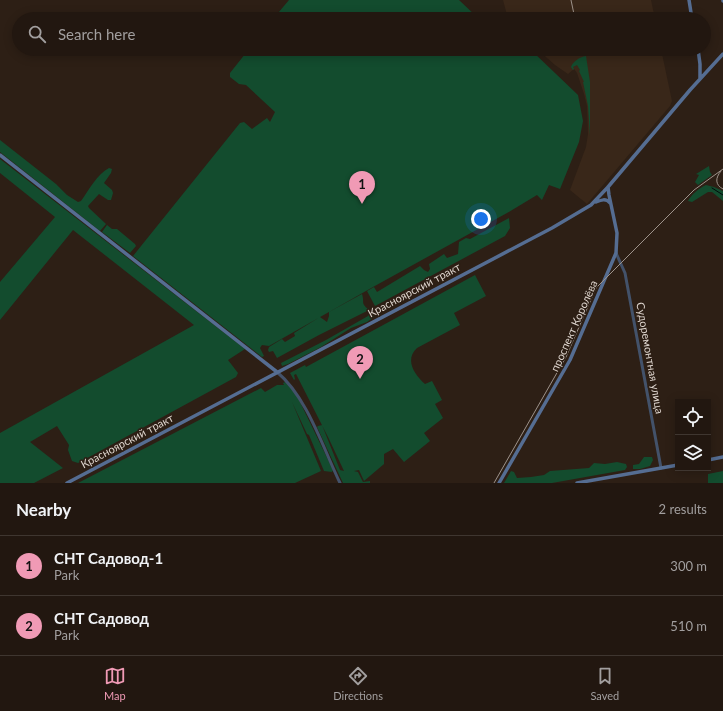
<!DOCTYPE html>
<meta charset="utf-8">
<style>
:root{--surface:#221710;--page:#2e241e;--text:#f1f3f6;--muted:#a29f9f;--line:#3f3630;--accent:#f09ab5}
body{margin:0;font-family:Lato,sans-serif;background:var(--page);color:var(--text)}
.controls{position:absolute;right:12px;bottom:12px;display:grid;overflow:hidden;border-radius:0px;box-shadow:0 2px 10px #0003}
.controls button{width:36px;height:36px;display:grid;place-items:center;padding:0;border:0;border-bottom:1px solid var(--line);background:var(--surface);color:var(--text);font:20px sans-serif}
.you{position:absolute;left:481px;top:219px;width:14px;height:14px;margin:-10px;border:3px solid #fff;border-radius:50%;background:#1a73e8;box-shadow:0 0 0 6px #1a73e833}
.badge{display:grid;place-items:center;width:26px;height:26px;border-radius:50%;background:var(--accent);color:#111;font-size:13px;font-weight:700}
.pin{position:absolute;translate:-50% -33px;filter:drop-shadow(0 1px 2px #0008)}
.pin::after{content:'';position:absolute;top:21px;width:14px;height:12px;background:inherit;clip-path:polygon(0 0,100% 0,50% 100%)}
.list{margin:0;padding:0;list-style:none}
h2{display:flex;justify-content:space-between;align-items:center;height:52px;margin:0;padding:0 16px;font-size:17px}
h2 small{font-size:13px;font-weight:400;color:var(--muted)}
.list li{display:grid;grid-template-columns:26px 1fr auto;gap:12px;align-items:center;box-sizing:border-box;height:60px;padding:0 16px;border-top:1px solid var(--line)}
.list b{display:block;font-size:15px;white-space:nowrap}
.list p{margin:0;font-size:13px;white-space:nowrap;color:var(--muted)}
.list em{font-size:13px;font-style:normal;color:var(--muted)}
.icon{flex:none;width:22px;height:22px;fill:none;stroke:currentColor;stroke-width:2;stroke-linecap:round;stroke-linejoin:round}
.map{position:relative;flex:none;width:723px;height:483px;overflow:hidden}
.search{position:absolute;background:var(--surface);box-shadow:0 2px 10px #0003;left:12px;right:12px;top:12px;height:44px;display:flex;align-items:center;gap:10px;box-sizing:border-box;padding:0 14px;border-radius:22px;color:var(--muted);font-size:15px}
.sheet{height:172px;background:var(--surface)}
nav{display:flex;justify-content:space-around;align-items:center;box-sizing:border-box;height:56px;border-top:1px solid var(--line);background:var(--surface);font-size:11px;color:var(--muted)}
nav a{display:grid;justify-items:center;gap:2px}
nav .on{color:var(--accent)}
.map>svg:first-child{display:block}
.built{fill:#392719}
.green{fill:#134c2e}
.lines{fill:none;stroke-linecap:round;stroke-linejoin:round}
.stream{stroke:#010b0c;stroke-width:1}
.tertiary{stroke:#43526a;stroke-width:3}
.secondary{stroke:#556d92;stroke-width:3.5}
.tram{stroke:#9e938b;stroke-width:1}
.rail{stroke:#9e938b;stroke-width:1}
.labels{text-anchor:middle;stroke-width:3;stroke-linejoin:round;paint-order:stroke}
.street-label{font-size:11px;fill:#ded5ce;stroke:#2d1f15}
</style>
<div class="map">
<svg width="723" height="483" viewBox="0 0 723 483">
<rect width="100%" height="100%" fill="#2d1f15"/>
<!-- built -->
<path class="built" d="M503 0H651L655 19H508Z
M537 49H661L672 101 670 106 587 204 570 190 586 147 588 134 587 106 584 94 577 73 574 69 568 74 555 65Z"/>
<!-- green -->
<path class="green" d="M289 0H459L477 17 476 19H273Z
M249 49H504L511 54 519 50 532 51 578 95 583 121 579 142 560 189 549 185 542 200 537 195 507 213 373 287 269 346 262 345 260 348 264 356 262 357 133 256 240 123 244 122 252 129 267 118 270 122 275 112 246 85 239 84 230 77V73Z
M586 56 590 82V136L588 106 583 82H584L579 71 580 70 577 65 573 67 574 69 573 70 571 67C573 61 580 57 586 56Z
M0 140 56 184 67 195 78 202 81 201C89 190 97 174 109 168L112 169 111 173 104 183 112 190 113 193 111 200H108L99 194 88 206 89 208 106 224 100 231 0 152Z
M0 159 245 349 228 360 238 373 236 377 78 463 72 461 68 450 69 445 57 426 30 442 63 468 34 483H0V433L194 325 73 230 0 320V282L55 217 0 173Z
M709 166 710 172 712 175 698 185 695 182 699 175 696 174Z
M706 185 714 187 723 191V201L712 192H708L692 202 688 201C691 195 699 188 706 185Z
M509 218 510 228 505 236 375 306 367 291 374 287 377 292 420 266 424 270 428 272 430 269 429 264 444 254 447 258 458 254 459 242 466 238 470 239Z
M107 225 112 229H117L135 244 136 246 130 253 102 232Z
M475 275 486 296 454 313 460 325 417 348C404 360 415 375 425 384L432 381 442 400 435 404 443 418 424 433 430 441 404 462 393 449 384 454V464L364 481 359 470 354 471 358 472 363 482 370 481V483H343L317 427 318 426 322 425 340 470 344 471 328 437 296 374 294 375 295 379 294 380 290 373 305 365 306 367Z
M362 294C365 304 360 302 369 310L319 335 277 358 273 351 269 352 268 350 269 347 282 339 285 342 295 336 294 333 320 317 327 322 329 316V312Z
M370 312 373 313 374 317 367 322 351 328 321 347 288 364 282 366 281 363 283 362 326 340 368 316Z
M285 382 293 389 299 400 333 470 332 472 324 471 309 435 307 434 292 402 321 471 295 483H78L261 388 265 392 277 385H284L283 383Z
M644 457H652L653 460 650 466 640 469H633V465L639 464Z
M617 462 626 464 627 467 625 470 552 483H504L511 471 514 472 517 478 531 477 544 475 550 471 589 468 594 463 605 464Z
M723 471V483H708V474Z"/>
<g class="lines">
<!-- stream -->
<path class="stream" d="M712 188 723 195"/>
<!-- tertiary -->
<path class="tertiary" d="M616 253 625 273 661 468
M277 372C307 397 323 448 340 483"/>
<!-- secondary -->
<path class="secondary" d="M689 0 692 19
M723 0V1
M698 49 700 64V78
M0 155 277 372
M596 202C601 200 606 198 610 203
M708 460 723 457
M67 483 552 228 591 205 608 187 690 90 723 54
M499 483 570 360 616 253 617 233 609 195 608 187
M577 483 678 465"/>
<!-- tram -->
<path class="tram" d="M721 171C715 178 715 185 723 189
M494 483 566 357 596 288 694 190 723 169"/>
<!-- rail -->
<path class="rail" d="M571 0 575 19"/>
</g>
<g class="labels">
<!-- street labels -->
<g class="street-label">
<text transform="translate(414 290) rotate(-28)" y="4">Красноярский тракт</text>
<text transform="translate(574 326) rotate(-66)" y="4">проспект Королёва</text>
<text transform="translate(650 358) rotate(80)" y="4">Судоремонтная улица</text>
<text transform="translate(127 441) rotate(-28)" y="4">Красноярский тракт</text>
</g>
</g>
</svg>
<div class="controls">
<button><svg class="icon" aria-label="locate" viewBox="0 0 24 24"><circle cx="12" cy="12" r="6"/><path d="M12 2v4M12 18v4M2 12h4M18 12h4"/></svg></button>
<button><svg class="icon" aria-label="layers" viewBox="0 0 24 24"><path d="M12 4l9 5-9 5-9-5zM3 14l9 5 9-5"/></svg></button>
</div>
<div class="you"></div>
<div class="pin badge" style="left:362px;top:204px">1</div>
<div class="pin badge" style="left:360px;top:379px">2</div>
<div class="search"><svg class="icon" aria-label="search" viewBox="0 0 24 24"><circle cx="10" cy="10" r="6"/><path d="M15 15l6 6"/></svg>Search here</div>
</div>
<section class="sheet">
<h2>Nearby<small>2 results</small></h2>
<ul class="list">
<li><span class="badge">1</span><div><b>СНТ Садовод-1</b><p>Park</p></div><em>300 m</em></li>
<li><span class="badge">2</span><div><b>СНТ Садовод</b><p>Park</p></div><em>510 m</em></li>
</ul>
</section>
<nav>
<a class="on"><svg class="icon" aria-label="map" viewBox="0 0 24 24"><path d="M3 6l6-2 6 2 6-2v14l-6 2-6-2-6 2zM9 4v14M15 6v14"/></svg>Map</a>
<a><svg class="icon" aria-label="directions" viewBox="0 0 24 24"><path d="M12 3l9 9-9 9-9-9zM9 14v-3h6M13 9l2 2-2 2"/></svg>Directions</a>
<a><svg class="icon" aria-label="saved" viewBox="0 0 24 24"><path d="M7 4h10v16l-5-4-5 4z"/></svg>Saved</a>
</nav>
